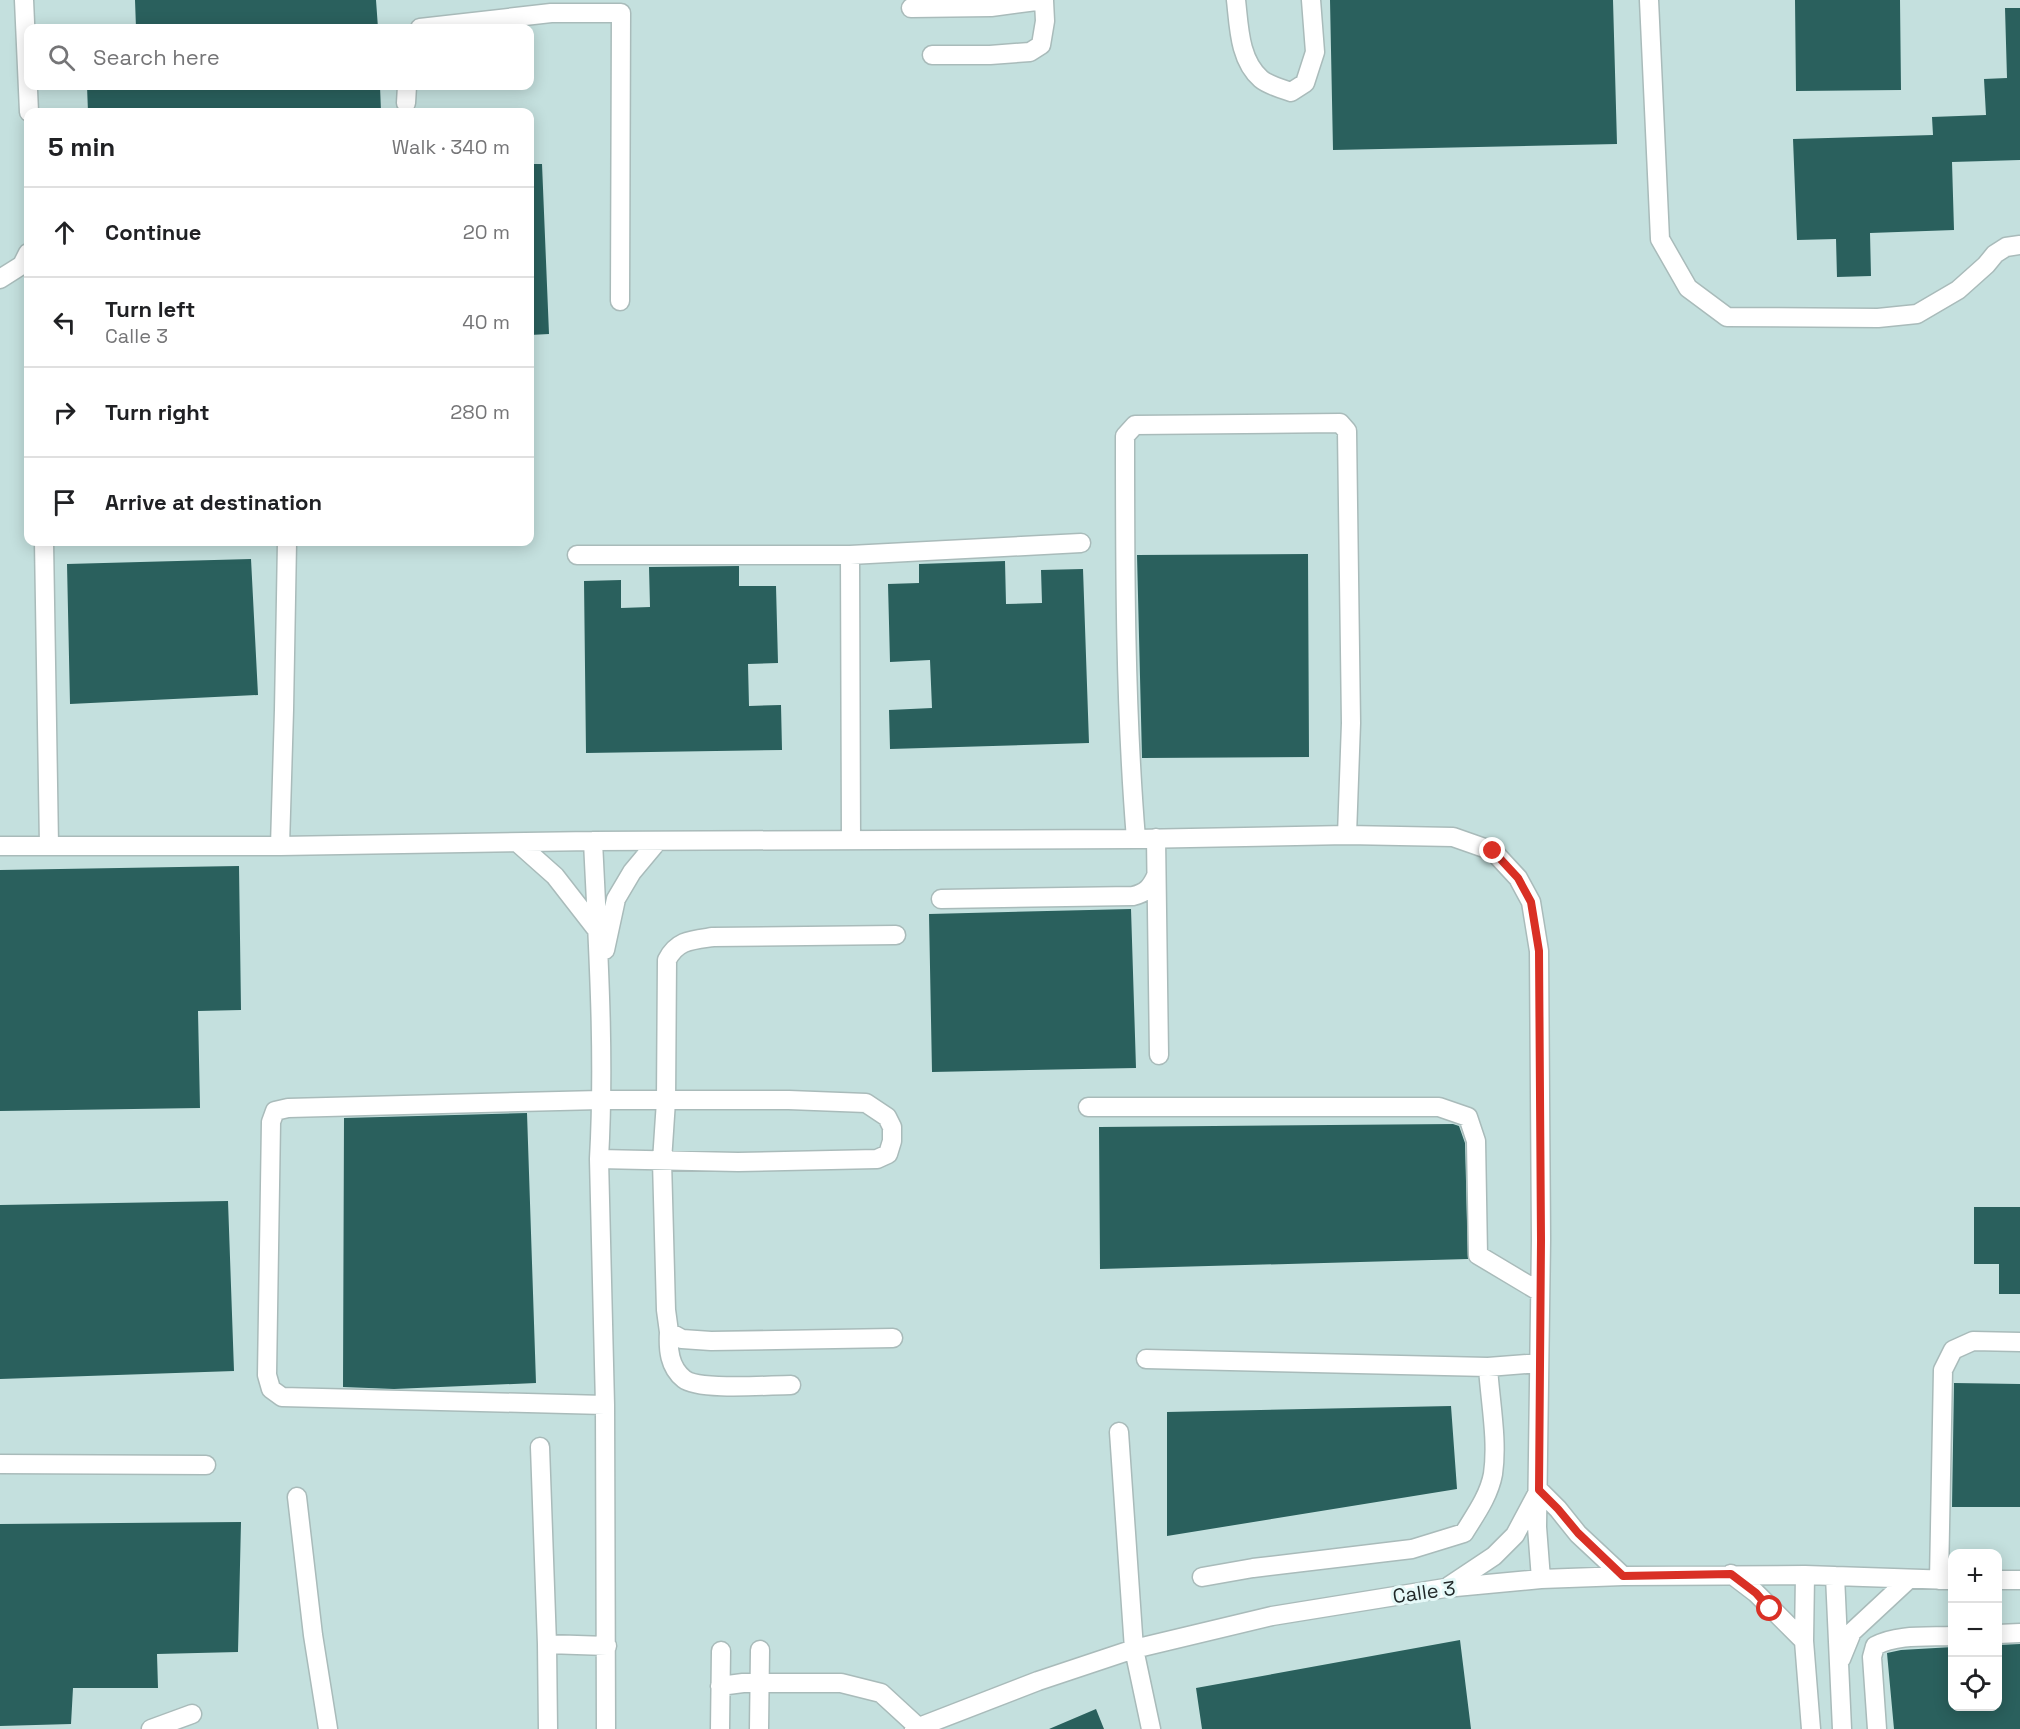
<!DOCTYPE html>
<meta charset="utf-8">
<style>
:root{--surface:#fff;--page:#f2f2f2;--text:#202124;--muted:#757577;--line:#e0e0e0}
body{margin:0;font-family:"Space Grotesk",sans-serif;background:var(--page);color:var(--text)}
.controls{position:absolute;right:18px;bottom:18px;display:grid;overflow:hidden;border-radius:12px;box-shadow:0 3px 15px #0003}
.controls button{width:54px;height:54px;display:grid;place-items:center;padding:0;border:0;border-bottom:2px solid var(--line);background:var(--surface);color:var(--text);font:30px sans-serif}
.stop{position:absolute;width:18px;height:18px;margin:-14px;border:4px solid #d93025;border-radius:50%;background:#fff}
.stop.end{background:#d93025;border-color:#fff;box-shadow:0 2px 6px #0008}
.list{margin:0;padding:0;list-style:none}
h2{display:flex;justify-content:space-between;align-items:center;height:78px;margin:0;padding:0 24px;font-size:26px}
h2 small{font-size:20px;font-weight:400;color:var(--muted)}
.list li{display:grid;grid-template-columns:39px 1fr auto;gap:18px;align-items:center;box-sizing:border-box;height:90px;padding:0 24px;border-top:2px solid var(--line)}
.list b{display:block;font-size:22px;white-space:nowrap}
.list p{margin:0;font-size:20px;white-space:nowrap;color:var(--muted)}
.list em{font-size:20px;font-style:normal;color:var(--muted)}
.icon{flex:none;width:33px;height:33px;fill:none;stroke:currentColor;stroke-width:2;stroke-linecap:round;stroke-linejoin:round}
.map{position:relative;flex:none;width:2020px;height:1729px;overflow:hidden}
.search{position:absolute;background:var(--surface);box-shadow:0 3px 15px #0003;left:24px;top:24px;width:510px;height:66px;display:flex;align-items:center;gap:15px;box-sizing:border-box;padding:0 21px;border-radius:12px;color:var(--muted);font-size:22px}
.panel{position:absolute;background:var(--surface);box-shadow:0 3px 15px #0003;left:24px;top:108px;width:510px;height:438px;border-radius:12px}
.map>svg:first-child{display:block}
.built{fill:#c4e0de;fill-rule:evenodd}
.building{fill:#2a605d}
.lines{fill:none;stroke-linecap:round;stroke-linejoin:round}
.minor-casing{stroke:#a9bbba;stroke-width:21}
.minor{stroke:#fff;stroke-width:18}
.route{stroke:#d93025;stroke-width:8}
.labels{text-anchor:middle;stroke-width:6;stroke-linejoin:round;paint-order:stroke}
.street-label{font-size:20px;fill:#212828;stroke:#e5f9f8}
</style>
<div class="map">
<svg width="2020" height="1729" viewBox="0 0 2020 1729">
<rect width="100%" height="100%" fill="#d8ecea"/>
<!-- built -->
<path class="built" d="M0 0H2020V1729H0ZM28 28H530V86H28ZM28 112H530V542H28ZM1952 1554H1998V1706H1952Z"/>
<!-- building -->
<path class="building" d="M135 0H376L378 28H136Z
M1330 0H1613L1617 144 1333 150Z
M1795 0H1900L1901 90 1796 91Z
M2005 8H2020V160L1952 162 1954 230 1870 233 1871 276 1837 277 1836 239 1797 240 1793 139 1933 135 1932 117 1986 115 1984 79 2007 78Z
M87 86H380L381 112H88Z
M530 164H542L549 334 530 335Z
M1308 554 1309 757 1142 758 1137 555Z
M251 559 258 695 70 704 67 564Z
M1005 561 1006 604 1042 603 1041 570 1083 569 1089 743 890 749 889 710 932 708 930 660 890 662 888 584 919 583V564Z
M739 566V586H776L778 663 748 664 749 706 781 705 782 750 586 753 584 581 621 580V608L650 607 649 567Z
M239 866 241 1010 198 1011 200 1108 0 1111V870Z
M1131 909 1136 1068 932 1072 929 914Z
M527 1113 536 1383 394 1389 343 1387 344 1118Z
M1453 1124 1459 1126 1465 1143 1468 1259 1100 1269 1099 1127Z
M228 1201 234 1371 0 1379V1205Z
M1974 1207H2020V1294H1999V1264H1974Z
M1954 1383 2020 1384V1507H1952Z
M1451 1406 1457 1489 1167 1536V1412Z
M241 1522 238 1652 157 1654 158 1688H73L71 1724 0 1726V1524Z
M1460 1640 1471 1729H1202L1196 1688Z
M2020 1644V1729H1894L1887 1653 1901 1650 1953 1647V1707H1998V1645Z
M1096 1709 1104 1729H1049Z"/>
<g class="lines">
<defs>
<path id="minor" d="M24 0 29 112
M1236 0C1239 26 1239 60 1261 79 1268 85 1282 89 1291 92L1305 83 1315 52 1311 0
M1649 0 1660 239 1688 288 1727 317 1878 318 1917 314 1958 290 1986 265 1995 254 2006 247 2020 245
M911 8 991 7 1044 0
M420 28 551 13H621L620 301
M932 55H990L1030 52 1041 45 1045 21 1044 1
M406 103 407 86
M0 279 22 265 28 253
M44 542 49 845
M577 555H850L851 840
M850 555 1081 543
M1156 838 1159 1055
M1136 839C1125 705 1125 570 1125 436L1135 425 1340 423 1347 431 1351 723 1347 835
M593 841C598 947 605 1053 599 1159L605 1405 606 1729
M519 844 555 876 597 930
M0 846H280L593 841 1136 839 1347 835 1453 837 1493 851 1518 878 1531 902 1539 951 1541 1240 1537 1527 1541 1579
M280 846 284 710 287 542
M941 899 1133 896C1146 893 1151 887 1156 876
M605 950 616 899 632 872 657 842
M1088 1107H1439L1468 1117 1476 1141 1478 1255 1540 1292
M599 1159 738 1162 877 1159 888 1154 892 1141V1127L887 1117 866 1103 789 1100H600L288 1108 275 1111 271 1122 267 1375 271 1389 282 1397 605 1405
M669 1332C668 1349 669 1367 684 1379 699 1391 769 1385 791 1385
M893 1338 711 1341 682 1339 669 1332 666 1310 662 1161 666 1101 667 960C677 940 692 940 713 937L896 935
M1146 1359 1488 1367 1539 1363
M1119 1432 1134 1649 1151 1729
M540 1447 547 1644 607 1646
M0 1464 206 1465
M297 1497 313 1635 328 1729
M1731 1574 1756 1593 1804 1641
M1805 1575 1804 1641 1811 1729
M1835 1576 1842 1729
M1202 1577 1253 1568 1412 1549 1464 1533C1475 1515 1489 1496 1493 1474 1498 1440 1490 1401 1488 1367
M1939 1580 1943 1370 1953 1350 1973 1341 2020 1342
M1998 1580H2020
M1449 1586 1494 1556 1515 1535 1539 1490 1558 1509 1578 1534 1623 1576
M1998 1634 2020 1633
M547 1644 548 1729
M1841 1659 1852 1632 1909 1579
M720 1686 743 1683H841L881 1693 918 1727
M151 1729 192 1714
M720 1729 721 1651
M759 1729 760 1650
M914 1729 1038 1681 1134 1649 1272 1616 1445 1588 1541 1579 1623 1576 1805 1575 1952 1580
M1877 1729 1872 1657 1875 1646C1897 1634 1928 1637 1952 1636"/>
</defs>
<!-- minor casing -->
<use href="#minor" class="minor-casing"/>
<!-- minor -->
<use href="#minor" class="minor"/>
</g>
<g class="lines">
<!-- route -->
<path class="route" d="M1493 851 1518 878 1531 902 1539 951 1541 1240 1539 1490 1558 1509 1578 1533 1623 1576 1731 1574 1756 1593 1770 1609"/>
</g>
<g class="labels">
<!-- street labels -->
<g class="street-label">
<text transform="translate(1424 1592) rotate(-8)" y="7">Calle 3</text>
</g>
</g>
</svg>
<div class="controls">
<button>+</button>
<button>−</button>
<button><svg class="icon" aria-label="locate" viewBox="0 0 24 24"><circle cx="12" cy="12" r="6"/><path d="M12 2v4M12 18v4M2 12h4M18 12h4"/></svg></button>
</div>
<div class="stop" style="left:1770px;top:1609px"></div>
<div class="stop end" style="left:1493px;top:851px"></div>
<div class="search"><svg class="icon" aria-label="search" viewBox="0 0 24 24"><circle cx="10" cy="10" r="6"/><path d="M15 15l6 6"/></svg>Search here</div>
<section class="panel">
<h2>5 min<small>Walk · 340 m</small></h2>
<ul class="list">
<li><svg class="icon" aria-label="ahead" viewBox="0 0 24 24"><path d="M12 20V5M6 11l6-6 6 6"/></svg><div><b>Continue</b></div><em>20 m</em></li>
<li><svg class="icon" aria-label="left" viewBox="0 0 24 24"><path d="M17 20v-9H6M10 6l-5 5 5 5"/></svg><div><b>Turn left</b><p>Calle 3</p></div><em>40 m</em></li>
<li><svg class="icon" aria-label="right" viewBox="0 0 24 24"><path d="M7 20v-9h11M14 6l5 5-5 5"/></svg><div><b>Turn right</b></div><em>280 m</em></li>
<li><svg class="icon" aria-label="arrive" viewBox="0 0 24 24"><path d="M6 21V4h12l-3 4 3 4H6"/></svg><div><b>Arrive at destination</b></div></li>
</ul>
</section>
</div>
